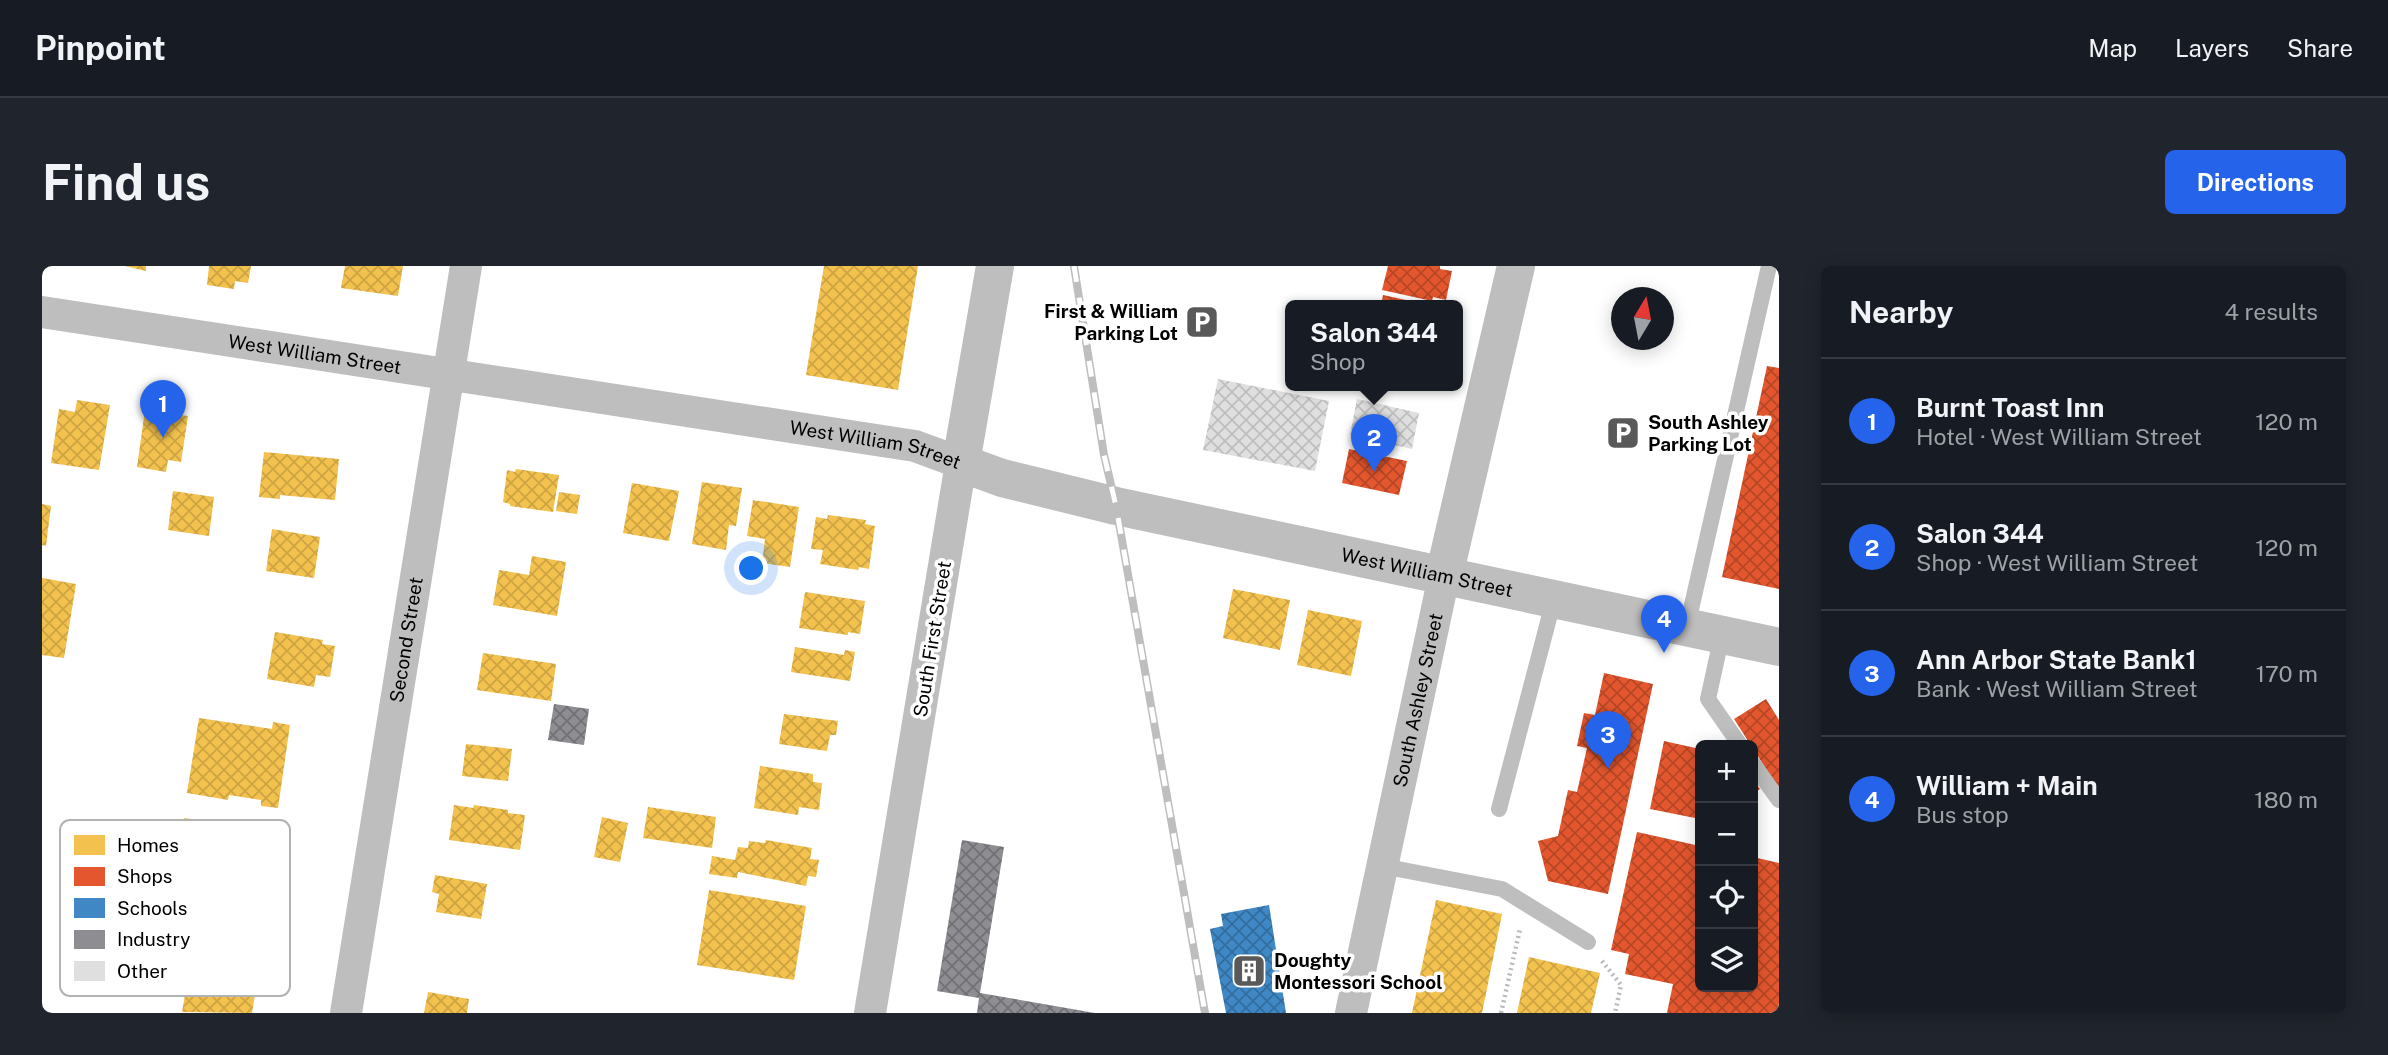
<!DOCTYPE html>
<meta charset="utf-8">
<style>
:root{--surface:#171b24;--page:#20242c;--text:#f1f3f6;--muted:#9ea1a6;--line:#363941;--accent:#2563eb}
body{margin:0;font-family:"Public Sans",sans-serif;background:var(--page);color:var(--text)}
.controls{position:absolute;right:21px;bottom:21px;display:grid;overflow:hidden;border-radius:10px;box-shadow:0 4px 18px #0003}
.controls button{width:63px;height:63px;display:grid;place-items:center;padding:0;border:0;border-bottom:2px solid var(--line);background:var(--surface);color:var(--text);font:35px sans-serif}
.compass{position:absolute;left:1569px;top:21px;width:63px;height:63px;border-radius:50%;background:var(--surface);box-shadow:0 4px 18px #0003;rotate:10deg}
.you{position:absolute;left:710px;top:303px;width:24px;height:24px;margin:-18px;border:5px solid #fff;border-radius:50%;background:#1a73e8;box-shadow:0 0 0 10px #1a73e833}
.badge{display:grid;place-items:center;width:46px;height:46px;border-radius:50%;background:var(--accent);color:#fff;font-size:23px;font-weight:700}
.pin{position:absolute;translate:-50% -58px;filter:drop-shadow(0 2px 4px #0008)}
.pin::after{content:'';position:absolute;top:37px;width:24px;height:21px;background:inherit;clip-path:polygon(0 0,100% 0,50% 100%)}
.popup{position:absolute;left:1243px;top:34px;width:178px;height:91px;box-sizing:border-box;display:grid;place-content:center;border-radius:10px;background:var(--surface);filter:drop-shadow(0 2px 5px #0005);font-size:23px;white-space:nowrap;color:var(--muted)}
.popup b{font-size:26px;color:var(--text)}
.popup::after{content:'';position:absolute;left:50%;top:100%;margin-left:-14px;border:14px solid transparent;border-top-color:var(--surface)}
.list{margin:0;padding:0;list-style:none}
h2{display:flex;justify-content:space-between;align-items:center;height:91px;margin:0;padding:0 28px;font-size:30px}
h2 small{font-size:23px;font-weight:400;color:var(--muted)}
.list li{display:grid;grid-template-columns:46px 1fr auto;gap:21px;align-items:center;box-sizing:border-box;height:126px;padding:0 28px;border-top:2px solid var(--line)}
.list b{display:block;font-size:26px;white-space:nowrap}
.list p{margin:0;font-size:23px;white-space:nowrap;color:var(--muted)}
.list em{font-size:23px;font-style:normal;color:var(--muted)}
.icon{flex:none;width:38px;height:38px;fill:none;stroke:currentColor;stroke-width:2;stroke-linecap:round;stroke-linejoin:round}
.map{position:relative;flex:none;width:1737px;height:747px;overflow:hidden;border-radius:10px}
header{display:flex;align-items:center;gap:42px;box-sizing:border-box;height:98px;padding:0 35px;background:var(--surface);border-bottom:2px solid var(--line)}
header strong{font-size:33px}
nav{display:flex;gap:38px;margin-inline-start:auto;font-size:24px}
.intro{display:flex;align-items:center;justify-content:space-between;box-sizing:border-box;height:168px;padding:0 42px}
h1{margin:0;font-size:49px}
.button{padding:18px 32px;border-radius:10px;background:var(--accent);color:#fff;font-size:24px;font-weight:700}
main{display:flex;gap:42px;padding:0 42px}
aside{flex:1;background:var(--surface);border-radius:10px;box-shadow:0 4px 18px #0003}
.map>svg:first-child{display:block}
.homes{fill:url(#homes-cross-hatch)}
.shops{fill:url(#shops-cross-hatch)}
.schools{fill:url(#schools-cross-hatch)}
.industry{fill:url(#industry-cross-hatch)}
.building{fill:url(#building-cross-hatch)}
.lines{fill:none;stroke-linecap:round;stroke-linejoin:round}
.path{stroke:#b9b9b9;stroke-width:4.5;stroke-dasharray:2 3.5;stroke-linecap:butt}
.service{stroke:#bebebe;stroke-width:16}
.minor{stroke:#bebebe;stroke-width:32}
.tertiary{stroke:#bebebe;stroke-width:38}
.rail-casing{stroke:#bebebe;stroke-width:8}
.rail{stroke:#fff;stroke-width:5;stroke-dasharray:16;stroke-linecap:butt}
.labels{text-anchor:middle;stroke-width:7;stroke-linejoin:round;paint-order:stroke}
.poi-label{font-size:19px;font-weight:bold;fill:#000;stroke:#fff;text-anchor:start}
.street-label{font-size:19px;fill:#000;stroke:#fff}
.key{fill:#fff;stroke:#b2b2b2;stroke-width:2}
.key-label{font-size:19px;fill:#000}
</style>
<header>
<strong>Pinpoint</strong>
<nav><a>Map</a><a>Layers</a><a>Share</a></nav>
</header>
<div class="intro"><h1>Find us</h1><a class="button">Directions</a></div>
<main>
<div class="map">
<svg width="1737" height="747" viewBox="0 0 1737 747">
<defs>
<pattern id="homes-cross-hatch" width="8" height="8" patternUnits="userSpaceOnUse" patternTransform="scale(1.75)"><rect width="8" height="8" fill="#f2c14e"/><path d="M0 0l8 8M0 8l8-8" fill="none" stroke="#cea442"/></pattern>
<pattern id="shops-cross-hatch" width="8" height="8" patternUnits="userSpaceOnUse" patternTransform="scale(1.75)"><rect width="8" height="8" fill="#e4572e"/><path d="M0 0l8 8M0 8l8-8" fill="none" stroke="#b64625"/></pattern>
<pattern id="schools-cross-hatch" width="8" height="8" patternUnits="userSpaceOnUse" patternTransform="scale(1.75)"><rect width="8" height="8" fill="#3f88c5"/><path d="M0 0l8 8M0 8l8-8" fill="none" stroke="#326d9e"/></pattern>
<pattern id="industry-cross-hatch" width="8" height="8" patternUnits="userSpaceOnUse" patternTransform="scale(1.75)"><rect width="8" height="8" fill="#8d8d92"/><path d="M0 0l8 8M0 8l8-8" fill="none" stroke="#717175"/></pattern>
<pattern id="building-cross-hatch" width="8" height="8" patternUnits="userSpaceOnUse" patternTransform="scale(1.75)"><rect width="8" height="8" fill="#dfdfdf"/><path d="M0 0l8 8M0 8l8-8" fill="none" stroke="#bebebe"/></pattern>
</defs>
<rect width="100%" height="100%" fill="#fff"/>
<!-- homes -->
<path class="homes" d="M83 0H104V5Z
M167 0H209L206 17 193 15 192 23 165 19Z
M303 0H361L356 30 299 22Z
M782 0H876L856 124 764 109Z
M35 134 68 139 57 204 9 197 17 143 33 146Z
M103 144 146 150 139 196 126 194 124 206 95 201Z
M222 186 297 193 293 234 238 229V233L217 231Z
M474 203 517 209 511 246 468 240V238L461 236 465 204 473 206Z
M660 216 700 222 694 260 687 259 684 284 650 278Z
M590 217 637 225 627 275 581 267Z
M131 225 172 231 167 270 126 264Z
M517 226 538 229 535 248 514 245Z
M711 234 757 241 748 301 720 297 723 273 705 270Z
M0 238 9 240 4 280 0 279Z
M786 249 824 254 823 258 833 260 827 303 817 301 816 304 778 298 781 284 769 283 774 251 785 253Z
M230 263 278 271 272 312 224 305Z
M490 290 524 296 515 350 451 339 457 304 487 309Z
M0 312 34 318 22 392 0 389Z
M1191 323 1248 334 1238 384 1181 372Z
M763 326 823 335 818 368 806 366V369L757 362Z
M1266 344 1320 355 1309 410 1255 399Z
M233 366 281 374 280 378 293 380 288 411 274 409 272 421 225 413Z
M753 381 802 389 803 384 813 386 808 415 749 406Z
M441 387 514 398 509 435 435 424Z
M742 448 796 455 794 469H788L785 485 737 478Z
M157 452 230 463 231 456 248 459 236 542 219 540V534L187 529 186 534 145 527Z
M424 478 470 483 466 515 420 510Z
M718 500 771 508V516L780 517 777 544 757 541 756 549 712 542Z
M412 539 431 542 432 539 466 544V547L483 549 478 584 407 574Z
M606 541 674 551 670 582 601 572Z
M560 551 586 557 578 596 552 591Z
M142 552 218 563V558L236 561 224 643 206 640 207 635 174 630 173 636 131 630Z
M724 574 770 582 768 593 777 594 774 611 766 610 764 620 696 606 695 612 667 608 670 590 693 594 696 581 706 582 707 575 723 577Z
M393 609 445 618 439 653 394 646 397 628 390 626Z
M667 624 764 640 752 714 655 699Z
M1394 634 1460 648 1440 747H1370Z
M174 653 224 661 218 699 168 692Z
M59 690 89 694 86 721 56 717Z
M1487 691 1558 707 1549 747H1475Z
M146 711 214 722 210 747 140 746Z
M386 726 427 733 425 747H382Z"/>
<!-- shops -->
<path class="shops" d="M1346 0H1398V3L1410 5 1404 34 1391 31 1390 35 1340 24Z
M1341 29 1387 39V40H1339Z
M1725 100 1737 102V323L1680 311Z
M1307 183 1365 195 1357 229 1300 217Z
M1562 407 1611 418 1566 628 1506 615 1496 575 1516 570 1526 524 1535 526 1545 482 1535 480 1542 447 1553 449Z
M1724 433 1737 454V523L1692 453Z
M1622 475 1658 483V553L1608 543Z
M1711 513 1718 523 1711 528Z
M1595 566 1658 580V721H1711V591L1737 597V747H1625L1631 718 1583 708 1587 688 1569 684Z"/>
<!-- schools -->
<path class="schools" d="M1227 639 1244 747H1184L1168 663 1181 660 1179 648Z"/>
<!-- industry -->
<path class="industry" d="M512 438 547 443 542 479 506 474Z
M920 574 962 581 938 727 1053 747H935L937 732 895 725Z"/>
<!-- building -->
<path class="building" d="M1176 113 1287 135 1273 205 1161 184Z
M1315 133 1377 147 1370 183 1308 169Z"/>
<g class="lines">
<!-- path -->
<path class="path" d="M1560 695 1579 719 1573 747
M1459 747 1478 663"/>
<!-- service -->
<path class="service" d="M1645 361 1727 0
M1680 369 1666 433 1698 479
M1711 498 1737 534
M1457 543 1512 333
M1340 600 1460 623 1546 676"/>
<!-- minor -->
<g class="minor">
<path id="s1" d="M0 46 873 180 919 197 828 747"/>
<path id="s2" d="M304 747 424 0"/>
<path id="s3" d="M1309 747 1402 310"/>
</g>
<!-- tertiary -->
<g class="tertiary">
<path id="s4" d="M953 0 919 197 960 212 1074 240 1737 381"/>
<path d="M1402 310 1474 0"/>
</g>
<defs>
<path id="rail" d="M1032 0 1062 189 1074 240 1163 747"/>
</defs>
<!-- rail casing -->
<use href="#rail" class="rail-casing"/>
<!-- rail -->
<use href="#rail" class="rail"/>
</g>
<!-- icons -->
<defs>
<symbol id="parking-square" viewBox="-11 -11 22 22"><rect x="-9" y="-9" width="18" height="18" rx="4" fill="#595959" stroke="#fff"/><path d="M-3.5-5.5H1a3.5 3.5 0 0 1 0 7H-1V5.5H-3.5ZM-1-3.4V-.6H.8a1.4 1.4 0 0 0 0-2.8Z" fill="#fff"/></symbol>
<symbol id="building-square" viewBox="-11 -11 22 22"><rect x="-9" y="-9" width="18" height="18" rx="4" fill="#595959" stroke="#fff"/><path d="M-4-6H4V6H1V3H-1V6H-4ZM-2.5-4.3h1.7v1.8h-1.7ZM.8-4.3h1.7v1.8H.8ZM-2.5-1h1.7V.8h-1.7ZM.8-1h1.7V.8H.8Z" fill="#fff"/></symbol>
</defs>
<g fill-rule="evenodd">
<use href="#parking-square" x="1141" y="37" width="38" height="38"/>
<use href="#parking-square" x="1562" y="148" width="38" height="38"/>
<use href="#building-square" x="1188" y="686" width="38" height="38"/>
</g>
<g class="labels">
<!-- poi labels -->
<g class="poi-label">
<text x="1136" y="52" text-anchor="end">First &amp; William<tspan x="1136" dy="22">Parking Lot</tspan></text>
<text x="1606" y="163">South Ashley<tspan x="1606" dy="22">Parking Lot</tspan></text>
<text x="1232" y="701">Doughty<tspan x="1232" dy="22">Montessori School</tspan></text>
</g>
<!-- street labels -->
<g class="street-label">
<text dy="7" stroke="none"><textPath href="#s1" startOffset="276">West William Street</textPath></text>
<text dy="7" stroke="none"><textPath href="#s1" startOffset="844">West William Street</textPath></text>
<text dy="7" stroke="none"><textPath href="#s4" startOffset="679">West William Street</textPath></text>
<text transform="translate(890 373) rotate(-81)" y="7">South First Street</text>
<text dy="7" stroke="none"><textPath href="#s2" startOffset="378">Second Street</textPath></text>
<text dy="7" stroke="none"><textPath href="#s3" startOffset="320">South Ashley Street</textPath></text>
</g>
</g>
<!-- legend -->
<rect x="18" y="554" width="230" height="176" rx="10" class="key"/>
<rect x="32" y="569" width="31" height="20" fill="#f2c14e"/>
<rect x="32" y="601" width="31" height="19" fill="#e4572e"/>
<rect x="32" y="632" width="31" height="20" fill="#3f88c5"/>
<rect x="32" y="664" width="31" height="19" fill="#8d8d92"/>
<rect x="32" y="695" width="31" height="20" fill="#dfdfdf"/>
<g class="key-label">
<text x="75" y="586">Homes</text>
<text x="75" y="617">Shops</text>
<text x="75" y="649">Schools</text>
<text x="75" y="680">Industry</text>
<text x="75" y="712">Other</text>
</g>
</svg>
<div class="controls">
<button>+</button>
<button>−</button>
<button><svg class="icon" aria-label="locate" viewBox="0 0 24 24"><circle cx="12" cy="12" r="6"/><path d="M12 2v4M12 18v4M2 12h4M18 12h4"/></svg></button>
<button><svg class="icon" aria-label="layers" viewBox="0 0 24 24"><path d="M12 4l9 5-9 5-9-5zM3 14l9 5 9-5"/></svg></button>
</div>
<svg class="compass" viewBox="-18 -18 36 36"><path d="M0-13l5 13h-10z" fill="#e53935"/><path d="M0 13l5-13h-10z" fill="#9ea1a6"/></svg>
<div class="you"></div>
<div class="pin badge" style="left:121px;top:172px">1</div>
<div class="pin badge" style="left:1332px;top:206px">2</div>
<div class="popup"><b>Salon 344</b>Shop</div>
<div class="pin badge" style="left:1566px;top:503px">3</div>
<div class="pin badge" style="left:1622px;top:387px">4</div>
</div>
<aside>
<h2>Nearby<small>4 results</small></h2>
<ul class="list">
<li><span class="badge">1</span><div><b>Burnt Toast Inn</b><p>Hotel · West William Street</p></div><em>120 m</em></li>
<li><span class="badge">2</span><div><b>Salon 344</b><p>Shop · West William Street</p></div><em>120 m</em></li>
<li><span class="badge">3</span><div><b>Ann Arbor State Bank1</b><p>Bank · West William Street</p></div><em>170 m</em></li>
<li><span class="badge">4</span><div><b>William + Main</b><p>Bus stop</p></div><em>180 m</em></li>
</ul>
</aside>
</main>
